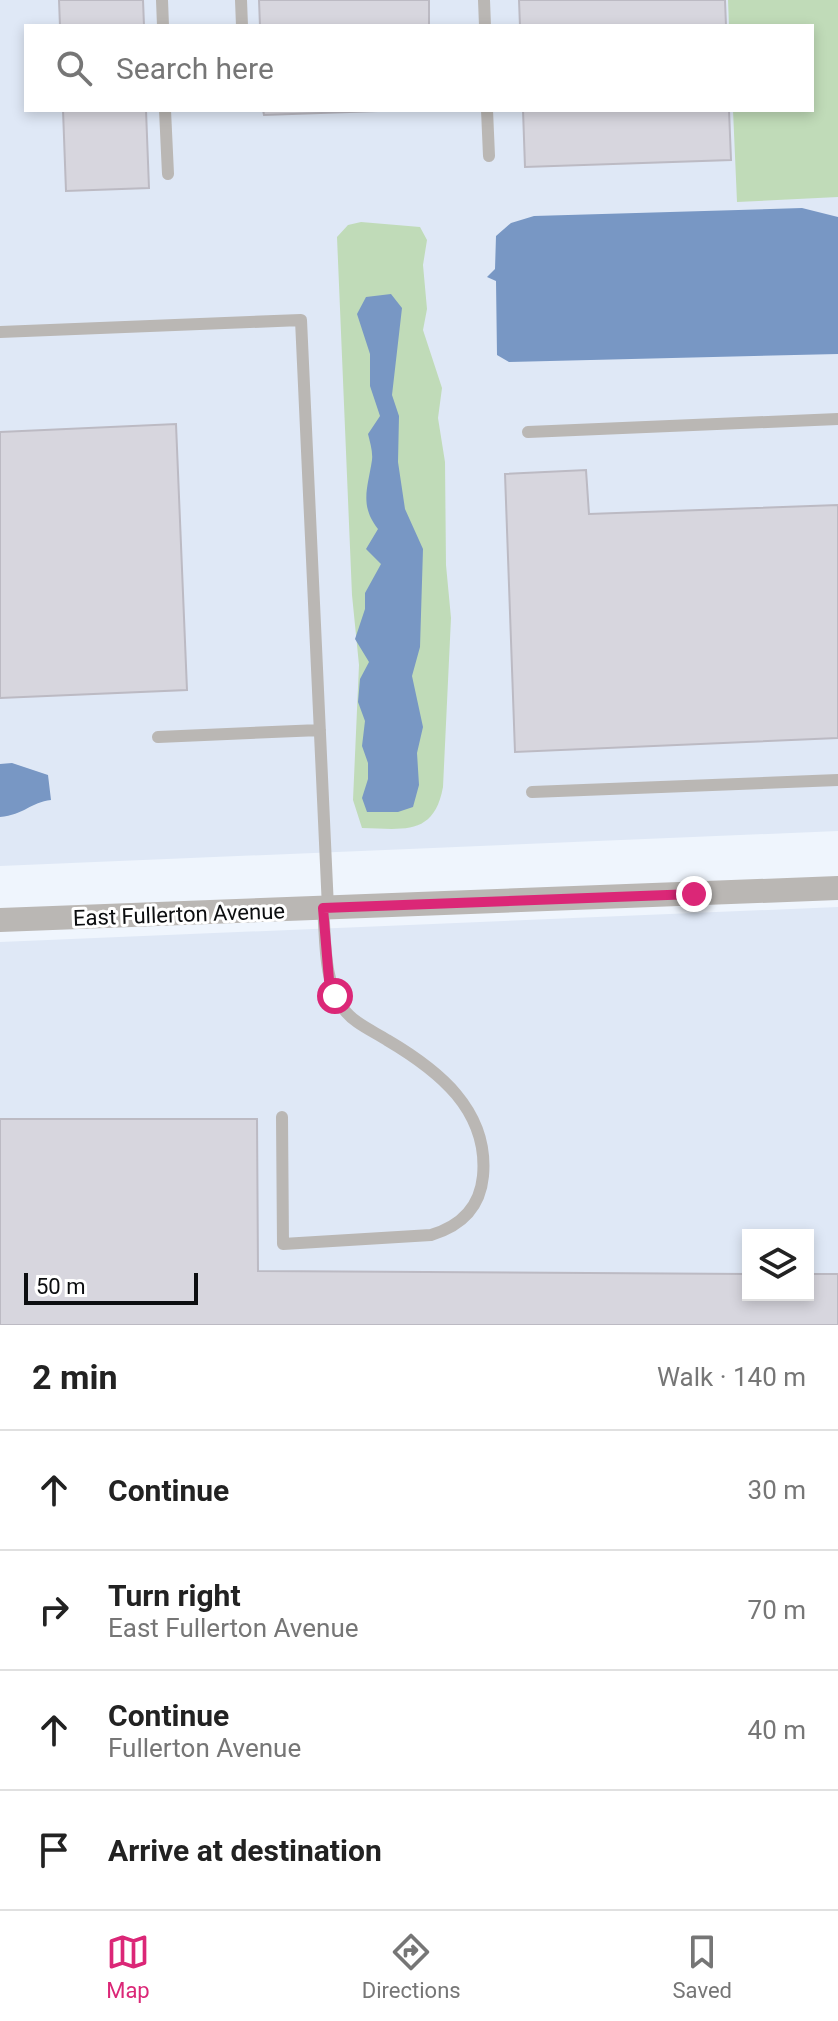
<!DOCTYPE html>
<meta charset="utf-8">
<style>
:root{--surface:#fff;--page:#f6f6f6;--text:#222;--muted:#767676;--line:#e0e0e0;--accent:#db2777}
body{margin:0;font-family:Roboto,sans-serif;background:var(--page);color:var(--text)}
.controls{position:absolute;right:24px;bottom:24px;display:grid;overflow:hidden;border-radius:0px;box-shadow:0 4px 12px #0003}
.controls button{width:72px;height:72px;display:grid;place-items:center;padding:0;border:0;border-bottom:2px solid var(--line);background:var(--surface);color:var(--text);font:40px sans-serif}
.scale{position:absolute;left:24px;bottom:20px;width:174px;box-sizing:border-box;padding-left:8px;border:4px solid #0c0e10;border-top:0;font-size:22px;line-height:28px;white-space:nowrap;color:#0c0e10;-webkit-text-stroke:6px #fff;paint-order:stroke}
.stop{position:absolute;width:24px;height:24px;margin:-18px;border:6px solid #db2777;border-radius:50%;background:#fff}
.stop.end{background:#db2777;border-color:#fff;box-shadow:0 2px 8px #0008}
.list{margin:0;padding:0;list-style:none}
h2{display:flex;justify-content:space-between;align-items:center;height:104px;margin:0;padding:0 32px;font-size:34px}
h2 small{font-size:26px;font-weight:400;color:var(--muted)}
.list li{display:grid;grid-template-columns:52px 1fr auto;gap:24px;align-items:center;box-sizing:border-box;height:120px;padding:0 32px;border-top:2px solid var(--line)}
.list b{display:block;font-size:30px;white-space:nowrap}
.list p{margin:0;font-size:26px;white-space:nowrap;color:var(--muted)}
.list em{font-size:26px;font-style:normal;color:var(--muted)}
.icon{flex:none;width:44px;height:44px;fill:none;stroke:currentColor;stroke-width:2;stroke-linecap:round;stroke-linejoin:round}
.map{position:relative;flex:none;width:838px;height:1325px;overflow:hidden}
.search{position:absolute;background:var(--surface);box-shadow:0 4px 12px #0003;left:24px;right:24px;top:24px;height:88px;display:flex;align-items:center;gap:20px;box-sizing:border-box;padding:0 28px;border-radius:0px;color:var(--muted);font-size:30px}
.sheet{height:584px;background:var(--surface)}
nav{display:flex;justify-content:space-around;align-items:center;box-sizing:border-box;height:112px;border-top:2px solid var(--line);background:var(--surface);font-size:22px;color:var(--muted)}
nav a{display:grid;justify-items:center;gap:4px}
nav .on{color:var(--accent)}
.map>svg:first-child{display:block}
.built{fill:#dfe8f6;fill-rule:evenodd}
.green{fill:#c0dbb8}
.water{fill:#7897c4}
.building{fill:#d7d6de;stroke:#bcbac3;stroke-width:2}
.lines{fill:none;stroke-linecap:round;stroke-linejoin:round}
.lane{stroke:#bab7b4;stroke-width:12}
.street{stroke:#bab7b4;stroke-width:24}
.route{stroke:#db2777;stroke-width:10}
.labels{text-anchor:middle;stroke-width:6;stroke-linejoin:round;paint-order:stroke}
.street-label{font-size:22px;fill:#0c0e10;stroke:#fff}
</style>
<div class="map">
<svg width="838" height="1325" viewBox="0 0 838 1325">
<rect width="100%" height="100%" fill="#eff5fd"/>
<!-- built -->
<path class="built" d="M0 0H838V831L0 866ZM26 26H812V110H26Z
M838 907V1325H0V942ZM748 1235H808V1295H748Z"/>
<!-- green -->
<path class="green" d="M728 0H838V197L737 202 733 110H812V26H729Z
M361 222 420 227 427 240 423 265 427 309 423 330 442 388 438 418 445 462 446 565 451 618 443 787C434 836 404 829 362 828L353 800 359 665 352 595 337 237 348 225Z"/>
<!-- water -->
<path class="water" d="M802 208 838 217V354L509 362 497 355 496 281 487 277 495 269 496 236 511 223 534 216Z
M391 294 402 308 392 395 399 416 398 462 405 509 423 549 420 647 412 676 423 727 417 753 419 785 413 807 398 812H367L362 798 368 779V763L362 746 365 721 358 702 360 679 369 662 355 639 365 609V593L381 564 366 549 378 529C359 505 368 487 372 460 373 452 370 442 368 434L380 416 370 386V354L357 314 366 297Z
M12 763 48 775 51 800C31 802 24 815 0 817V764Z"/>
<!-- building -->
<path class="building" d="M59 0H143L144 26H60Z
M259 0H429V26H260Z
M519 0H725L726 26H520Z
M63 110H146L149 188 66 191Z
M263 110H407L264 115Z
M523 110H729L731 160 525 167Z
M176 424 187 690 0 698V432Z
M586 470 589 514 838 505V738L515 752 505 474Z
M0 1119H257L258 1271 748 1274V1295H808V1274H838V1325H0Z"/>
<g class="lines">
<!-- lane -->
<path class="lane" d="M162 0 163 26
M241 0 242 26
M484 0 485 26
M165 110 168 174
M487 110 489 156
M0 332 301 320 328 908
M528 432 838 419
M158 737 320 730
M532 792 838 780
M282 1117 283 1244 431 1235C461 1226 480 1208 483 1176 489 1110 438 1070 387 1040 373 1031 353 1023 343 1008 323 980 326 941 323 908"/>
<!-- street -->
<path class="street" d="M0 920 838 888"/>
</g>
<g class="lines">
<!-- route -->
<path class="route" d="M335 996 329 980 323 908 694 894"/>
</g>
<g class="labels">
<!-- street labels -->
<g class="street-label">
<text transform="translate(179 914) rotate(-2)" y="8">East Fullerton Avenue</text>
</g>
</g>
</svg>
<div class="controls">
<button><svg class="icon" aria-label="layers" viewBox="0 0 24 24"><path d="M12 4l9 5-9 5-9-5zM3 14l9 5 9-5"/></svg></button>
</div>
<div class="scale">50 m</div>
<div class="stop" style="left:335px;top:996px"></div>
<div class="stop end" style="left:694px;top:894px"></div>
<div class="search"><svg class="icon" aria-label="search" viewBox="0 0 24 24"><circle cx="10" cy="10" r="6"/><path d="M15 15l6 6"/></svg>Search here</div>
</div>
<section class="sheet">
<h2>2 min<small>Walk · 140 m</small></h2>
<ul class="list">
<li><svg class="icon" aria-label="ahead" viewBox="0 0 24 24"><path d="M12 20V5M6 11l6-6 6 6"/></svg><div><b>Continue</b></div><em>30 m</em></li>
<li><svg class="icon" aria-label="right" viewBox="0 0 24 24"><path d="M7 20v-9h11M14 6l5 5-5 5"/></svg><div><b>Turn right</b><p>East Fullerton Avenue</p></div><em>70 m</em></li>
<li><svg class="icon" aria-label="ahead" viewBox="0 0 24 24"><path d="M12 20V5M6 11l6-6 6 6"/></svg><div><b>Continue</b><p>Fullerton Avenue</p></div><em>40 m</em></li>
<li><svg class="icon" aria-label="arrive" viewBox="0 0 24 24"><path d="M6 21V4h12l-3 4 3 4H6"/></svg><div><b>Arrive at destination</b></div></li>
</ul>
</section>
<nav>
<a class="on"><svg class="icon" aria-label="map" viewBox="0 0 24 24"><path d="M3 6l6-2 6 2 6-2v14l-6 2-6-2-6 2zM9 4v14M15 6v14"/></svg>Map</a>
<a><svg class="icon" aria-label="directions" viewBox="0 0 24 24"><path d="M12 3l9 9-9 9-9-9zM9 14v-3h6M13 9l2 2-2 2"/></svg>Directions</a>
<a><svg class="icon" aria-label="saved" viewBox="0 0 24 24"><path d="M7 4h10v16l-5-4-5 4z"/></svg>Saved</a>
</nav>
